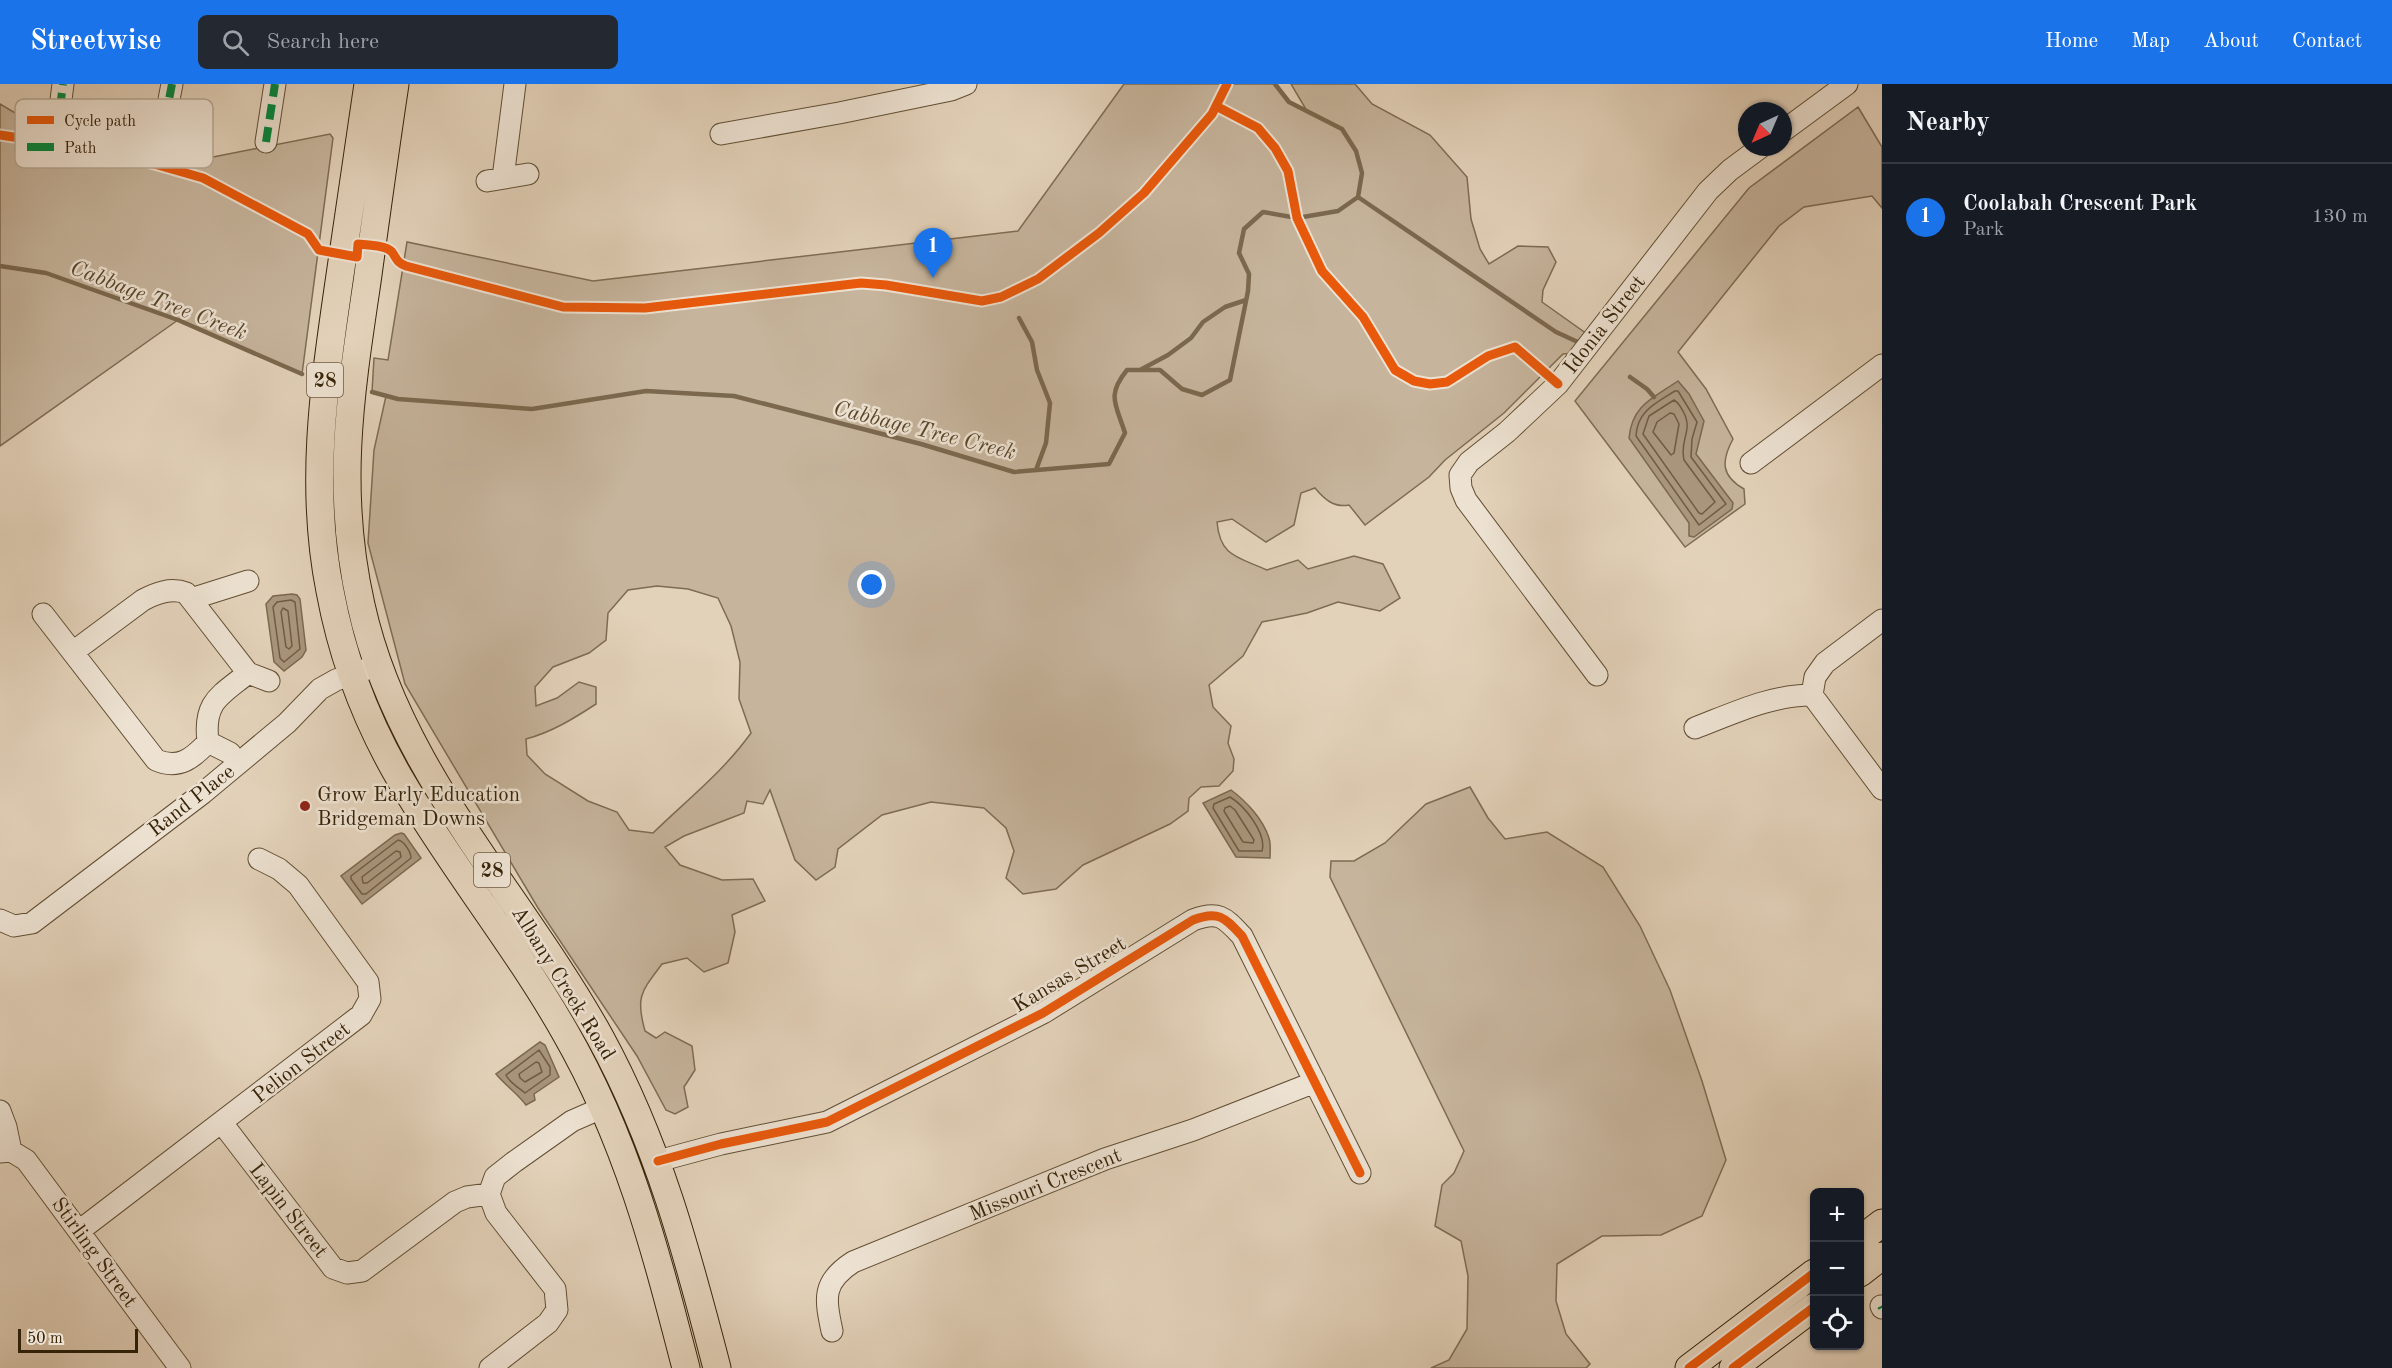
<!DOCTYPE html>
<meta charset="utf-8">
<style>
:root{--surface:#171b24;--page:#242831;--text:#f1f3f6;--muted:#9ea1a6;--line:#363941;--accent:#1a73e8}
body{margin:0;font-family:"Old Standard TT",serif;background:var(--page);color:var(--text)}
.controls{position:absolute;right:18px;bottom:18px;display:grid;overflow:hidden;border-radius:9px;box-shadow:0 2px 4px #0004}
.controls button{width:54px;height:54px;display:grid;place-items:center;padding:0;border:0;border-bottom:2px solid var(--line);background:var(--surface);color:var(--text);font:30px sans-serif}
.compass{position:absolute;left:1738px;top:18px;width:54px;height:54px;border-radius:50%;background:var(--surface);box-shadow:0 2px 4px #0004;rotate:224deg}
.scale{position:absolute;left:18px;bottom:15px;width:120px;box-sizing:border-box;padding-left:6px;border:3px solid #372308;border-top:0;font-size:16px;line-height:21px;white-space:nowrap;color:#372308;-webkit-text-stroke:4px #ede2d2;paint-order:stroke}
.you{position:absolute;left:872px;top:501px;width:21px;height:21px;margin:-15px;border:4px solid #fff;border-radius:50%;background:#1a73e8;box-shadow:0 0 0 9px #1a73e833}
.badge{display:grid;place-items:center;width:39px;height:39px;border-radius:50%;background:var(--accent);color:#fff;font-size:20px;font-weight:700}
.pin{position:absolute;translate:-50% -50px;filter:drop-shadow(0 2px 3px #0008)}
.pin::after{content:'';position:absolute;top:32px;width:21px;height:18px;background:inherit;clip-path:polygon(0 0,100% 0,50% 100%)}
.list{margin:0;padding:0;list-style:none}
h2{display:flex;justify-content:space-between;align-items:center;height:78px;margin:0;padding:0 24px;font-size:26px}
h2 small{font-size:20px;font-weight:400;color:var(--muted)}
.list li{display:grid;grid-template-columns:39px 1fr auto;gap:18px;align-items:center;box-sizing:border-box;height:108px;padding:0 24px;border-top:2px solid var(--line)}
.list b{display:block;font-size:22px;white-space:nowrap}
.list p{margin:0;font-size:20px;white-space:nowrap;color:var(--muted)}
.list em{font-size:20px;font-style:normal;color:var(--muted)}
.icon{flex:none;width:33px;height:33px;fill:none;stroke:currentColor;stroke-width:2;stroke-linecap:round;stroke-linejoin:round}
.map{position:relative;flex:none;width:1882px;height:1284px;overflow:hidden}
header{display:flex;align-items:center;gap:36px;box-sizing:border-box;height:84px;padding:0 30px;background:var(--accent);color:#fff}
header strong{font-size:28px}
nav{display:flex;gap:33px;margin-inline-start:auto;font-size:21px}
.search{width:420px;height:54px;background:var(--page);display:flex;align-items:center;gap:15px;box-sizing:border-box;padding:0 21px;border-radius:9px;color:var(--muted);font-size:22px}
main{display:flex}
aside{flex:1;background:var(--surface)}
.map>svg:first-child{display:block}
.green{fill:#c6b49c;stroke:#7e6c52;stroke-width:1.5;fill-rule:evenodd}
.water{fill:#a9967d;stroke:#7b684e;stroke-width:1.5}
.lines{fill:none;stroke-linecap:round;stroke-linejoin:round}
.shore{stroke:#705c42;stroke-width:1.5}
.stream{stroke:#7b684e;stroke-width:4.5}
.minor-casing{stroke:#624f34;stroke-width:23}
.major-casing{stroke:#372308;stroke-width:29}
.minor{stroke:#ede2d2;stroke-width:21}
.major{stroke:#e3d2ba;stroke-width:27}
.quiet{stroke:#00873e;stroke-width:8;stroke-dasharray:15 8;stroke-linecap:butt}
.cycleway-casing{stroke:#ede2d2;stroke-width:13}
.cycleway{stroke:#e8590c;stroke-width:9}
.poi-dot{fill:#8f2418;stroke:#ede2d2;stroke-width:2}
.labels{text-anchor:middle;stroke-width:5;stroke-linejoin:round;paint-order:stroke}
.shield{fill:#ede2d2;stroke:#6e5c45;stroke-width:1.5}
.shield-label{font-size:20px;font-weight:bold;fill:#372308}
.street-label{font-size:21px;fill:#372308;stroke:#ede2d2}
.poi-label{font-size:21px;fill:#372308;stroke:#ede2d2;text-anchor:start}
.water-label{font-size:22px;font-style:italic;fill:#59462b;stroke:#ede2d2}
.key{fill:#ede2d2;stroke:#b6a995;stroke-width:1.5}
.key-label{font-size:16px;fill:#372308}
</style>
<header>
<strong>Streetwise</strong>
<div class="search"><svg class="icon" aria-label="search" viewBox="0 0 24 24"><circle cx="10" cy="10" r="6"/><path d="M15 15l6 6"/></svg>Search here</div>
<nav><a>Home</a><a>Map</a><a>About</a><a>Contact</a></nav>
</header>
<main>
<div class="map">
<svg width="1882" height="1284" viewBox="0 0 1882 1284">
<rect width="100%" height="100%" fill="#e3d2ba"/>
<filter id="stains"><feTurbulence type="fractalNoise" baseFrequency=".00333" numOctaves="4"/><feColorMatrix values="0 0 0 0 .2 0 0 0 0 .09 0 0 0 0 .02 0 0 0 .5 -.17"/></filter>
<radialGradient id="worn" r=".72"><stop offset=".6" stop-color="#630" stop-opacity="0"/><stop offset="1" stop-color="#630" stop-opacity=".3"/></radialGradient>
<!-- green -->
<path class="green" d="M1124 0H1275L1289 18 1307 27 1291 0H1355L1372 20 1430 51 1467 93 1471 135 1480 165 1489 180 1518 162 1548 163 1556 178 1543 206 1542 218 1587 250 1574 269 1563 270 1504 329 1445 376 1429 393 1365 441 1349 421C1334 424 1324 415 1315 404L1301 409 1294 441 1266 458 1232 435 1217 438C1220 473 1238 473 1267 486L1298 476 1308 485 1354 472 1383 480 1400 514 1380 527 1338 518 1307 529 1262 538 1243 572 1209 601 1213 623 1231 642 1228 659 1234 675 1233 687 1219 702 1201 703 1189 714 1188 727 1170 740 1083 781 1056 805 1023 810 1006 794 1014 767 1006 744 984 724 931 718 882 731 838 765 835 783 816 796 795 776 770 706 763 720 747 717 744 729 684 752 665 763 680 781 722 796 753 795 765 817 732 831 735 848 728 879 704 888 687 874 662 880C642 907 635 912 645 947L656 954 665 948 692 962 695 986 684 1003 688 1023 675 1030 666 1026 637 972 538 824 405 600 368 459 374 366 386 312 372 308 374 274 388 276 407 158 593 197 1018 147ZM657 502 688 505 718 514 731 542 740 578 739 615 751 649C723 688 687 716 653 749L629 746 617 728 588 717 545 690 527 671 526 655C552 648 573 635 596 620V603L579 598 557 614 536 622 535 603 553 583 589 569 606 556 608 529 628 506Z
M0 20 15 29 111 39 208 74 330 50 333 54 302 290 178 236 0 362Z
M1858 23 1882 63V124L1872 112 1804 123 1779 142 1678 268 1706 305 1733 355C1721 377 1721 392 1744 405L1745 420 1685 463 1575 317 1749 104Z
M1470 703 1488 734 1505 755 1547 748 1603 783 1640 842 1670 906 1702 997 1726 1076 1702 1132 1661 1151 1602 1152 1557 1180 1556 1217 1566 1250 1590 1280 1586 1284H1431L1449 1276 1467 1245 1468 1192 1461 1157 1435 1142 1442 1101 1454 1089 1464 1067 1330 793 1331 777H1354L1385 759 1426 720Z"/>
<!-- water -->
<path class="water" d="M1678 297 1689 310 1704 337 1696 370 1733 419 1732 425 1694 453 1689 452V439L1629 354C1632 321 1653 314 1678 297Z
M292 510 297 511 300 515 306 566 302 573 284 587 274 578 266 520 273 512Z
M1231 706C1246 717 1263 735 1269 754 1271 760 1270 768 1270 774L1236 773 1203 719Z
M401 749 404 750 421 774 362 820 341 792 395 751Z
M540 958 545 961 559 993 534 1010 535 1016 526 1021C517 1009 506 1002 496 990Z"/>
<g class="lines">
<!-- shore -->
<path class="shore" d="M1675 307H1678L1697 338 1692 355 1691 373 1726 420 1699 441 1636 352C1637 327 1656 319 1675 307Z
M1674 316C1679 319 1680 322 1683 327 1694 347 1679 355 1684 376L1715 418 1702 430 1699 429 1643 350 1649 332Z
M1670 329 1674 330 1679 340 1674 369 1671 371 1653 348 1657 338Z
M291 516 295 518 300 565 284 578 280 574 273 523 277 518Z
M283 524 288 527 292 562 289 565 286 563 281 528Z
M1230 713C1245 722 1267 750 1262 767H1239L1213 724 1214 720Z
M1230 722 1235 726 1254 756 1253 759 1243 758 1224 727 1225 724Z
M398 756C404 757 411 768 411 774L366 810H362L351 795V792Z
M396 767 400 768 401 773 367 799H363L362 793Z
M539 966 550 983V991L525 1009C519 1004 509 998 506 991Z
M536 978 539 979 542 988 525 998 520 994 519 990Z"/>
<!-- stream -->
<path class="stream" d="M1358 113 1556 248 1580 259
M0 182 46 189 178 236 302 290
M1019 234 1032 258 1037 286 1050 319 1046 359 1036 386
M1140 286 1168 271 1191 254 1203 238 1225 223 1246 216
M1630 293 1647 305 1654 313
M372 308 398 315 532 325 646 307 734 312 921 360 1014 388 1109 380 1125 349C1116 320 1106 312 1127 286H1160L1182 305 1202 311 1230 296 1248 207 1249 190 1239 169 1244 145 1263 128 1297 134 1338 127 1358 113 1362 89 1356 67 1342 45 1289 18 1275 0"/>
<defs>
<path id="minor" d="M60 24 63 0
M165 36 172 0
M1783 47 1847 0
M721 50 839 29 951 6 966 0
M266 58 275 0
M503 94 515 0
M487 97 528 90
M1751 379 1882 281
M191 515 248 497
M43 530 156 676C179 686 193 674 208 658
M1882 536 1825 579 1815 593 1812 611 1882 705
M73 568 143 516C156 509 171 503 186 509L248 589C220 612 203 617 208 658
M248 589 269 597
M1597 591 1466 416 1461 404 1460 391 1469 378 1507 348 1558 300 1708 107 1730 86 1761 63
M1695 644C1734 629 1771 611 1812 611
M208 658 230 669 238 680
M0 836 14 842 32 839 203 709 287 639 320 605 336 596 367 585
M0 1027 6 1043 11 1067
M222 1039 333 1184 347 1189 362 1187 455 1118 467 1113 489 1110
M0 1068 11 1067 26 1076 180 1284
M658 1077 721 1060 827 1038 1043 929 1193 836C1219 826 1225 834 1242 852L1360 1089
M79 1147 361 931 370 915 368 898 298 801 279 785 259 775
M1881 1222 1882 1224
M832 1247C825 1214 822 1198 853 1178L1105 1075 1193 1046 1315 998
M490 1284 548 1239 557 1226 555 1205 496 1129 489 1110 495 1093 514 1078 572 1037 604 1023"/>
<path id="major" d="M368 0C358 66 349 132 339 198 324 302 309 402 330 507 342 572 366 636 399 693 450 781 515 860 565 948 627 1056 655 1164 686 1284
M395 0C385 66 376 132 367 198 350 312 335 406 361 521 397 686 520 809 600 953 658 1059 687 1168 717 1284
M1860 1156 1882 1139
M1860 1189 1882 1172
M1689 1284 1814 1189
M1733 1284 1814 1223"/>
</defs>
<!-- minor casing -->
<use href="#minor" class="minor-casing"/>
<!-- major casing -->
<use href="#major" class="major-casing"/>
<!-- minor -->
<use href="#minor" class="minor"/>
<!-- major -->
<use href="#major" class="major"/>
<!-- quiet -->
<path class="quiet" d="M60 24 63 0
M165 36 172 0
M266 58 275 0
M1881 1222 1882 1224"/>
<defs>
<path id="cycleway" d="M1216 22 1258 44 1275 64 1288 87 1297 134 1322 187 1363 233 1395 286 1414 297 1430 300 1447 298 1488 272 1515 263 1558 300
M0 51 116 69 203 94 308 150 319 166 357 173 358 160C367 161 386 161 392 168 397 175 397 179 406 182L563 223 645 224 861 199 886 201 982 217 1001 213 1038 195 1099 149 1144 109 1212 30 1227 0
M658 1077 721 1060 827 1038 1043 929 1193 836C1219 826 1225 834 1242 852L1360 1089
M1689 1284 1814 1189
M1733 1284 1814 1223"/>
</defs>
<!-- cycleway casing -->
<use href="#cycleway" class="cycleway-casing"/>
<!-- cycleway -->
<use href="#cycleway" class="cycleway"/>
</g>
<!-- markers -->
<circle class="poi-dot" cx="305" cy="722" r="6"/>
<g class="labels">
<!-- shield labels -->
<g class="shield">
<rect x="307" y="279" width="36" height="34" rx="4.5"/>
<rect x="474" y="769" width="36" height="34" rx="4.5"/>
</g>
<g class="shield-label">
<text x="325" y="303">28</text>
<text x="492" y="793">28</text>
</g>
<!-- street labels -->
<g class="street-label">
<text transform="translate(1604 240) rotate(-52)" y="7">Idonia Street</text>
<text transform="translate(191 716) rotate(-38)" y="7">Rand Place</text>
<text transform="translate(1069 890) rotate(-31)" y="7">Kansas Street</text>
<text transform="translate(564 899) rotate(58)" y="7">Albany Creek Road</text>
<text transform="translate(301 978) rotate(-38)" y="7">Pelion Street</text>
<text transform="translate(1045 1100) rotate(-22)" y="7">Missouri Crescent</text>
<text transform="translate(289 1126) rotate(52)" y="7">Lapin Street</text>
<text transform="translate(95 1168) rotate(54)" y="7">Stirling Street</text>
</g>
<!-- poi labels -->
<g class="poi-label">
<text x="317" y="717">Grow Early Education<tspan x="317" dy="24">Bridgeman Downs</tspan></text>
</g>
<!-- water labels -->
<g class="water-label">
<text transform="translate(159 215) rotate(21)" y="8">Cabbage Tree Creek</text>
<text transform="translate(925 345) rotate(14)" y="8">Cabbage Tree Creek</text>
</g>
</g>
<!-- legend -->
<rect x="15" y="15" width="198" height="69" rx="9" class="key"/>
<rect x="27" y="32" width="27" height="8" fill="#e8590c"/>
<rect x="27" y="59" width="27" height="8" fill="#00873e"/>
<g class="key-label">
<text x="64" y="42">Cycle path</text>
<text x="64" y="69">Path</text>
</g>
<rect width="100%" height="100%" filter="url(#stains)"/>
<rect width="100%" height="100%" fill="url(#worn)"/>
</svg>
<div class="controls">
<button>+</button>
<button>−</button>
<button><svg class="icon" aria-label="locate" viewBox="0 0 24 24"><circle cx="12" cy="12" r="6"/><path d="M12 2v4M12 18v4M2 12h4M18 12h4"/></svg></button>
</div>
<svg class="compass" viewBox="-18 -18 36 36"><path d="M0-13l5 13h-10z" fill="#e53935"/><path d="M0 13l5-13h-10z" fill="#9ea1a6"/></svg>
<div class="scale">50 m</div>
<div class="you"></div>
<div class="pin badge" style="left:933px;top:194px">1</div>
</div>
<aside>
<h2>Nearby<small></small></h2>
<ul class="list">
<li><span class="badge">1</span><div><b>Coolabah Crescent Park</b><p>Park</p></div><em>130 m</em></li>
</ul>
</aside>
</main>
